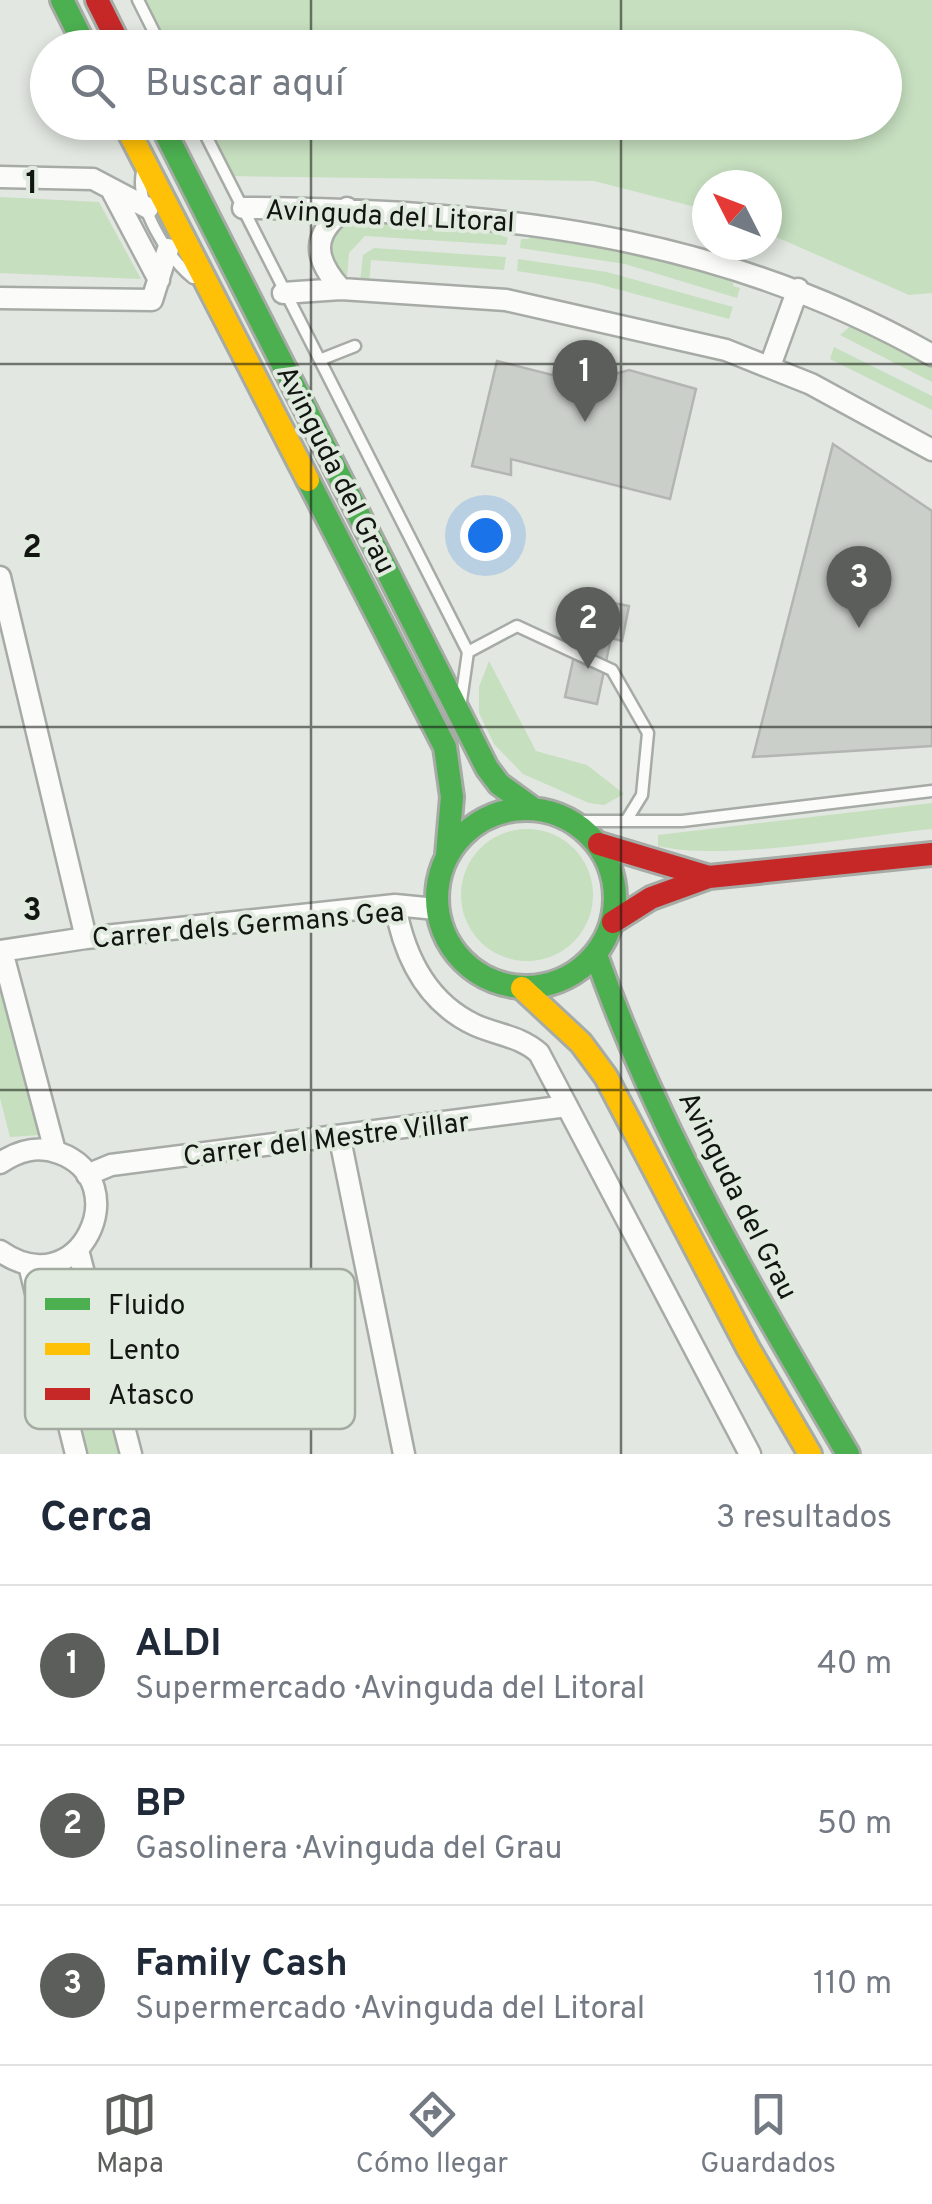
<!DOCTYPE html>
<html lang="es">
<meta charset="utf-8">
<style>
:root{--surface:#fff;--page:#f6f6f7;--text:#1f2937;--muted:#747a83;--line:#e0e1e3;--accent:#5b5e5a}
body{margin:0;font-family:Overpass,sans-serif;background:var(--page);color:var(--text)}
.compass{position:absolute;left:692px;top:170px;width:90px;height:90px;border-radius:50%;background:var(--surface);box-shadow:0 5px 15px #0003;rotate:312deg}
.you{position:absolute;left:485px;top:535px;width:35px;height:35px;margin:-25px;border:8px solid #fff;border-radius:50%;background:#1a73e8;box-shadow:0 0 0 15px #1a73e833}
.badge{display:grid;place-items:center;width:65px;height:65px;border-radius:50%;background:var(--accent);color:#fff;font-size:32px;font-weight:700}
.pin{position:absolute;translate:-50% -82px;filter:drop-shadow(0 2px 5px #0008)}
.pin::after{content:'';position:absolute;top:52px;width:35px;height:30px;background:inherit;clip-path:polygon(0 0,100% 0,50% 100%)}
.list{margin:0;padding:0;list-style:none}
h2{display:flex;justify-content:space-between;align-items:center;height:130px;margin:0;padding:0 40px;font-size:42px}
h2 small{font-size:32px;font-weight:400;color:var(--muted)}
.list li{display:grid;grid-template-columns:65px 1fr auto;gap:30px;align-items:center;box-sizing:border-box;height:160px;padding:0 40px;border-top:2px solid var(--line)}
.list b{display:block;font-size:38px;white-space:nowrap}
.list p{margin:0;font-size:32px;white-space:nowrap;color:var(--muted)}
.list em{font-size:32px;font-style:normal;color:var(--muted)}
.icon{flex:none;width:55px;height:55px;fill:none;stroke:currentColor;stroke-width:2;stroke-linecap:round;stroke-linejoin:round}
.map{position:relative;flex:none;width:932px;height:1454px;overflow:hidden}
.search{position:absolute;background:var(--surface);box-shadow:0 5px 15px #0003;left:30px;right:30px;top:30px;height:110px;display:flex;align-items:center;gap:25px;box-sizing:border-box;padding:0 35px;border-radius:55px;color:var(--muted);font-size:38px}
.sheet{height:610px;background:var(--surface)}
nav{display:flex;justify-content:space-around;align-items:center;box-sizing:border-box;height:140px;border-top:2px solid var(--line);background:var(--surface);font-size:28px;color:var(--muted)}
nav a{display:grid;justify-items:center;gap:5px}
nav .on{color:var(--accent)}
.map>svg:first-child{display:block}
.green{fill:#c6dfbf}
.building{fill:#cbcfca;stroke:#b2b5b1;stroke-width:2.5}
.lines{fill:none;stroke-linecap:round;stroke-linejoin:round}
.lane-casing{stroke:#a7aba6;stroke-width:15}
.street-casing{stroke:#a7aba6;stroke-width:25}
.fast-casing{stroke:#a7aba6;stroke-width:28}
.slow-casing{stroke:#a7aba6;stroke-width:28}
.jam-casing{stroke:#a7aba6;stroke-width:28}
.lane{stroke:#fbfbfa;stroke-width:10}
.street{stroke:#fbfbfa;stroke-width:20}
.fast{stroke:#4caf50;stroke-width:22}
.slow{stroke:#ffc107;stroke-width:22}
.jam{stroke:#c62828;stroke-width:22}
.grid{fill:none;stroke:#121511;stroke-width:2.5;stroke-opacity:0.55}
.labels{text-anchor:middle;stroke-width:8;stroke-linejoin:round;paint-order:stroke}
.street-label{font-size:28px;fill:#121511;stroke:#e1eade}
.key{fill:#e1eade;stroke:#a3aaa0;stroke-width:2.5}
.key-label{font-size:28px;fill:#121511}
.grid-label{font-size:32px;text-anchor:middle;font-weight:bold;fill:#121511;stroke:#e1eade;stroke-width:8;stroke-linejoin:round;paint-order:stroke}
</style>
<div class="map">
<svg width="932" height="1454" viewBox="0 0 932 1454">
<rect width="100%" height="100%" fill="#e2e7e1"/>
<!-- green -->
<path class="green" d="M141 0H932V293L909 295 767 233V185H707V210L594 181 226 176 200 123 884 122V48L164 47Z
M0 197 99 202 141 279 0 273Z
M358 219 502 228 500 235 508 238 506 245 365 236 349 253 347 277 331 259C331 238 338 227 358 219Z
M532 230 600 241 734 278 733 286 740 288 737 298 625 264 520 248 521 239H529Z
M374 248 506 257 504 270 371 260 369 283 360 282 363 255Z
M518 259 607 272 733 307 729 319 594 283 517 271Z
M853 324 932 362V382L840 335Z
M834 347 932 396V410L830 359Z
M489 661 536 751 587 765 624 794 604 805 589 803 523 774 494 744 479 713V687Z
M932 803V829C860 836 724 862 658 846V835Z
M461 895a66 66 0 1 1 132 0a66 66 0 1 1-132 0Z
M4 990 40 1135 10 1137 0 1098V991Z
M78 1281 120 1454H87L46 1290Z"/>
<!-- building -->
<path class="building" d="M497 361 584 383 629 370 696 389 670 499 511 459V475L472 466Z
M833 444 932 511V746L753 757Z
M578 596 629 606 622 641 611 638 597 704 565 697 579 633 569 630Z"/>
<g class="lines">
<defs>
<path id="lane" d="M138 0 162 48
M199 122 468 652 461 701
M142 172C135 205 168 258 193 278
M322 359 355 346
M468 652 517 626 612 670 648 733 642 795 626 821
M573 821H682L932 791"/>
<path id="street" d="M0 177 93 179 148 208
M111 189 159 280
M243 208C490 210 713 231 932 355
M341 289C313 258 311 234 347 208
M283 293 341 289 506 300 726 350 811 384 932 450
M0 298 152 300 168 249
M770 366 798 289
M0 577 86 938
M395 905C404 955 426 1002 475 1025 497 1035 520 1036 539 1053L750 1454
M0 951 86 938 395 905 436 909
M2 951 55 1151
M340 1139 404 1454
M0 1163C18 1151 37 1145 59 1153 137 1181 80 1307 0 1251
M87 1175 111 1165 567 1106
M78 1250 131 1454
M29 1265 76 1454"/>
<path id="fast" d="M62 0 86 48
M160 122 487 768 499 784 532 808
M308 480 445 747 452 797 447 855
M437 898a89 89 0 1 1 178 0a89 89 0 1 1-178 0Z
M596 955C657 1130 754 1294 848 1454"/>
<path id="slow" d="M124 122 308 480
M522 988 581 1043 606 1077 748 1348 810 1454"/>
<path id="jam" d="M97 0 121 48
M599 844 709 877
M613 922 651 898 709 877 932 854"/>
</defs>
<!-- lane casing -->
<use href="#lane" class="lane-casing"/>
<!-- street casing -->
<use href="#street" class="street-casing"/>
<!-- fast casing -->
<use href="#fast" class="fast-casing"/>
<!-- slow casing -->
<use href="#slow" class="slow-casing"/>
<!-- jam casing -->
<use href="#jam" class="jam-casing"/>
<!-- lane -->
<use href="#lane" class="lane"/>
<!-- street -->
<use href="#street" class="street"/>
<!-- fast -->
<use href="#fast" class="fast"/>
<!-- slow -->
<use href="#slow" class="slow"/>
<!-- jam -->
<use href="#jam" class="jam"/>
</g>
<!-- grid -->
<path class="grid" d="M311 0V48M621 0V48M311 122V1454M621 122V1454M0 364H932M0 727H932M0 1090H932"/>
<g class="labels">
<!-- street labels -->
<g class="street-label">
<text transform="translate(390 215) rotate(3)" y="10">Avinguda del Litoral</text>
<text transform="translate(337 469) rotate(63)" y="10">Avinguda del Grau</text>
<text transform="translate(248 924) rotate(-5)" y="10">Carrer dels Germans Gea</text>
<text transform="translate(326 1138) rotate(-7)" y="10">Carrer del Mestre Villar</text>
<text transform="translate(739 1195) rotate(63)" y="10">Avinguda del Grau</text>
</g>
</g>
<!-- legend -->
<rect x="25" y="1269" width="330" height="160" rx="15" class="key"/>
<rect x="45" y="1298" width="45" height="12" fill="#4caf50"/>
<rect x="45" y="1343" width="45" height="12" fill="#ffc107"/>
<rect x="45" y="1388" width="45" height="12" fill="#c62828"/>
<g class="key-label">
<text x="108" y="1314">Fluido</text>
<text x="108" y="1359">Lento</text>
<text x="108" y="1404">Atasco</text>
</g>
<g class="grid-label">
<text x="32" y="193">1</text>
<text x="32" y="557">2</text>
<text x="32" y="920">3</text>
</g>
</svg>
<svg class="compass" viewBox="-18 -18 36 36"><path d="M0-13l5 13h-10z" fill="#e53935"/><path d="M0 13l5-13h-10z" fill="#747a83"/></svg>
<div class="you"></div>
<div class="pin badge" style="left:585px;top:422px">1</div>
<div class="pin badge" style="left:588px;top:669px">2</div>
<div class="pin badge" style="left:859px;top:628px">3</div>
<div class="search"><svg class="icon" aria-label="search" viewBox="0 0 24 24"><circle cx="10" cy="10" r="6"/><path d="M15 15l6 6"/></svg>Buscar aquí</div>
</div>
<section class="sheet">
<h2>Cerca<small>3 resultados</small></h2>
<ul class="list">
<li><span class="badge">1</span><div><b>ALDI</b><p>Supermercado · Avinguda del Litoral</p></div><em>40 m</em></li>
<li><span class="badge">2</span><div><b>BP</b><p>Gasolinera · Avinguda del Grau</p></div><em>50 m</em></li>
<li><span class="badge">3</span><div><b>Family Cash</b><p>Supermercado · Avinguda del Litoral</p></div><em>110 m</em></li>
</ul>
</section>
<nav>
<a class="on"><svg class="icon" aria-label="map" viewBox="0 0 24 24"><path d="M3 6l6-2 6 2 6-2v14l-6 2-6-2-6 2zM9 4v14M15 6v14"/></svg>Mapa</a>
<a><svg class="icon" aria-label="directions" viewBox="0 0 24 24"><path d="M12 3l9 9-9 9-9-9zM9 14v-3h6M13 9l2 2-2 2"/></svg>Cómo llegar</a>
<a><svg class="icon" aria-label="saved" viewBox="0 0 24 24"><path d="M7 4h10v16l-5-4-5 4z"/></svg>Guardados</a>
</nav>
